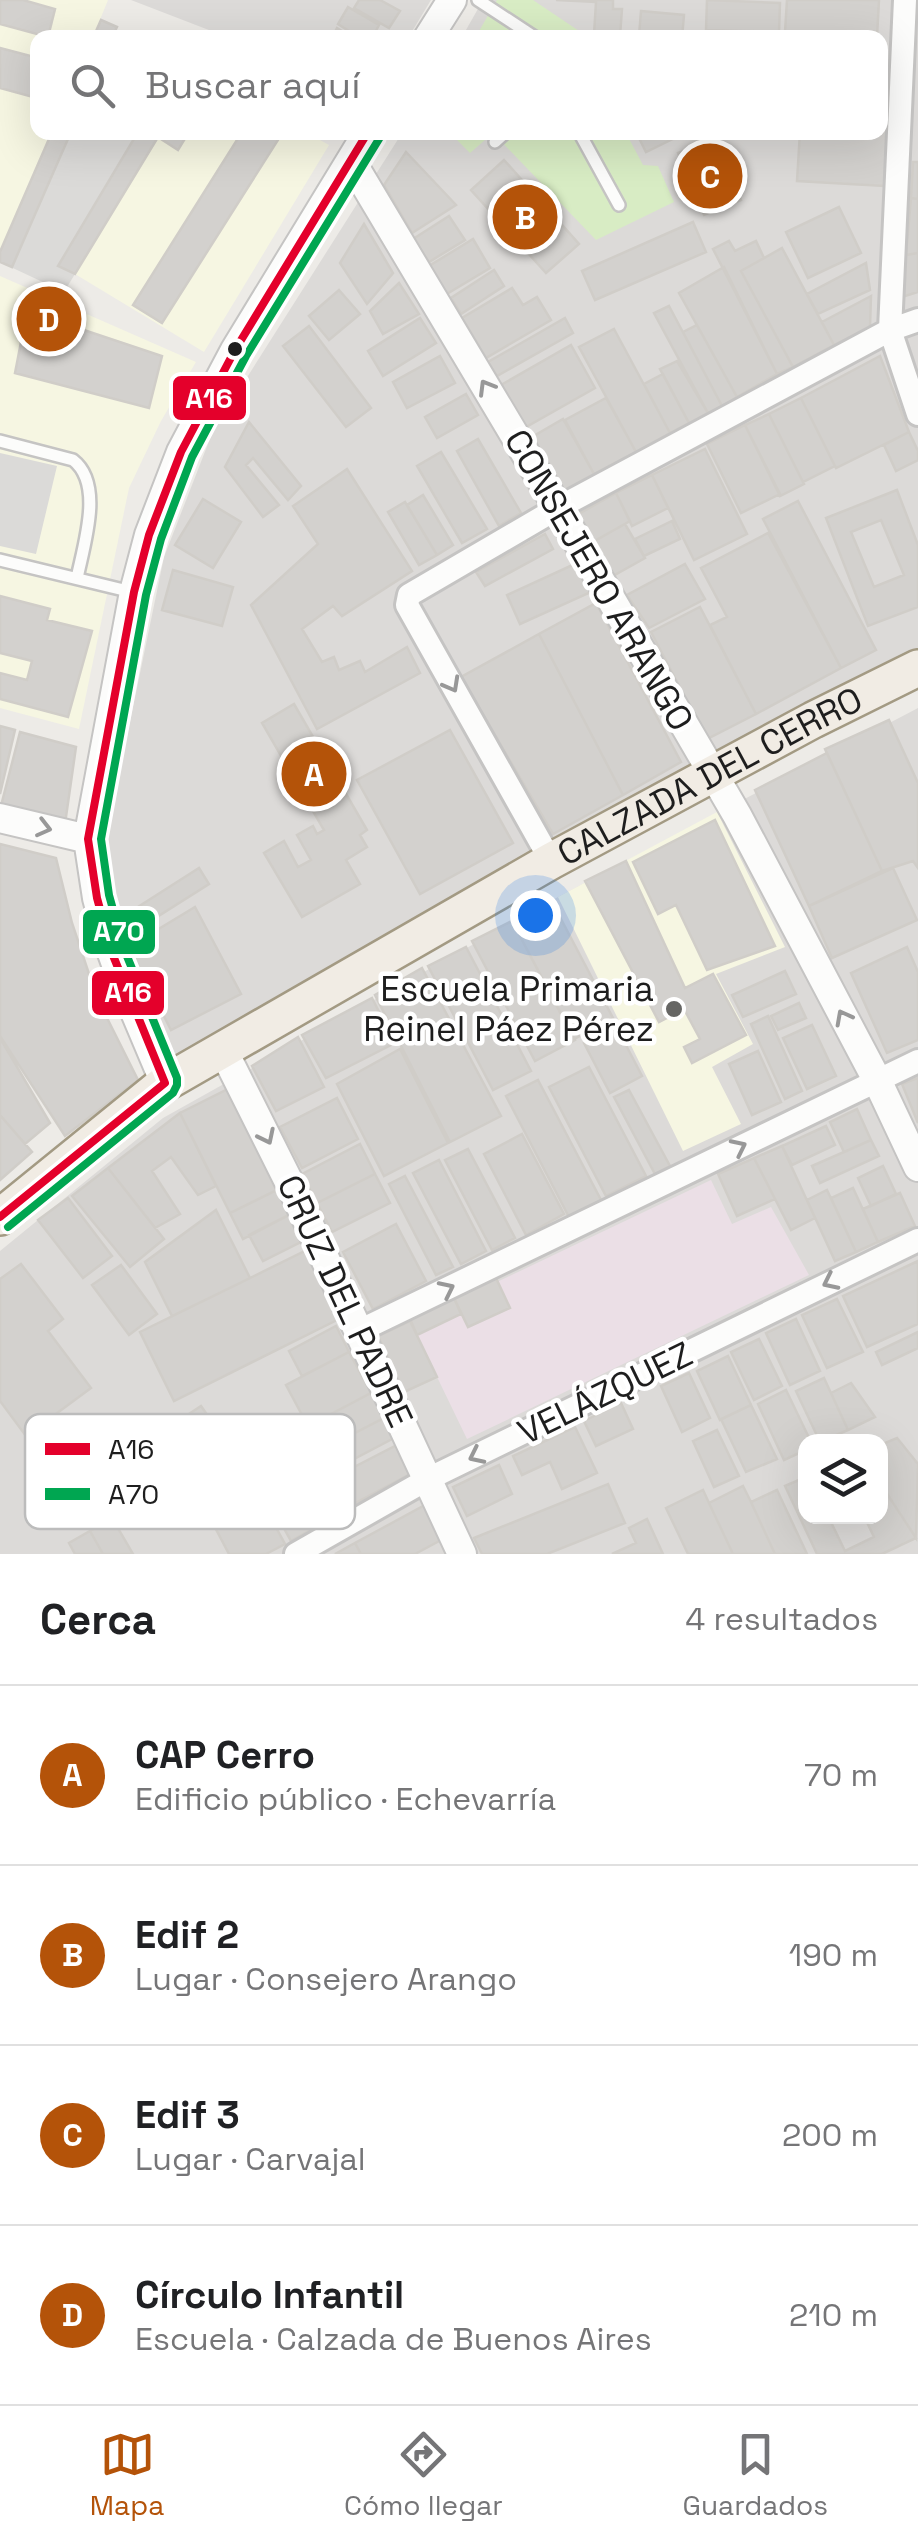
<!DOCTYPE html>
<html lang="es">
<meta charset="utf-8">
<style>
:root{--surface:#fff;--page:#f6f6f6;--text:#202124;--muted:#757577;--line:#e0e0e0;--accent:#b45309}
body{margin:0;font-family:"Space Grotesk",sans-serif;background:var(--page);color:var(--text)}
.controls{position:absolute;right:30px;bottom:30px;display:grid;overflow:hidden;border-radius:20px;box-shadow:0 10px 40px #0002}
.controls button{width:90px;height:90px;display:grid;place-items:center;padding:0;border:0;border-bottom:2px solid var(--line);background:var(--surface);color:var(--text);font:50px sans-serif}
.you{position:absolute;left:535px;top:915px;width:35px;height:35px;margin:-25px;border:8px solid #fff;border-radius:50%;background:#1a73e8;box-shadow:0 0 0 15px #1a73e833}
.badge{display:grid;place-items:center;width:65px;height:65px;border-radius:50%;background:var(--accent);color:#fff;font-size:32px;font-weight:700}
.pin{position:absolute;translate:-50% -50%;border:5px solid #fff;box-shadow:0 2px 10px #0006}
.list{margin:0;padding:0;list-style:none}
h2{display:flex;justify-content:space-between;align-items:center;height:130px;margin:0;padding:0 40px;font-size:42px}
h2 small{font-size:32px;font-weight:400;color:var(--muted)}
.list li{display:grid;grid-template-columns:65px 1fr auto;gap:30px;align-items:center;box-sizing:border-box;height:180px;padding:0 40px;border-top:2px solid var(--line)}
.list b{display:block;font-size:38px;white-space:nowrap}
.list p{margin:0;font-size:32px;white-space:nowrap;color:var(--muted)}
.list em{font-size:32px;font-style:normal;color:var(--muted)}
.icon{flex:none;width:55px;height:55px;fill:none;stroke:currentColor;stroke-width:2;stroke-linecap:round;stroke-linejoin:round}
.map{position:relative;flex:none;width:918px;height:1554px;overflow:hidden}
.search{position:absolute;background:var(--surface);box-shadow:0 10px 40px #0002;left:30px;right:30px;top:30px;height:110px;display:flex;align-items:center;gap:25px;box-sizing:border-box;padding:0 35px;border-radius:20px;color:var(--muted);font-size:38px}
.sheet{height:850px;background:var(--surface)}
nav{display:flex;justify-content:space-around;align-items:center;box-sizing:border-box;height:140px;border-top:2px solid var(--line);background:var(--surface);font-size:28px;color:var(--muted)}
nav a{display:grid;justify-items:center;gap:5px}
nav .on{color:var(--accent)}
.map>svg:first-child{display:block}
.residential{fill:#dcdad8;fill-rule:evenodd}
.industrial{fill:#ebdfe6}
.education{fill:#f6f6e2}
.religious{fill:#dbdad8}
.grass{fill:#d8ecc4}
.building{fill:#d3d1ce;stroke:#d0cdc8;stroke-width:2.5;fill-rule:evenodd}
.lines{fill:none;stroke-linecap:round;stroke-linejoin:round}
.service-casing{stroke:#c5c4c3;stroke-width:16}
.minor-casing{stroke:#c5c4c3;stroke-width:28}
.tertiary-casing{stroke:#c5c4c3;stroke-width:32}
.primary-casing{stroke:#a39a83;stroke-width:40}
.service{stroke:#fcfcfb;stroke-width:11}
.minor{stroke:#fcfcfb;stroke-width:22}
.tertiary{stroke:#fcfcfb;stroke-width:28}
.primary{stroke:#f1ece4;stroke-width:35}
.bus-1-casing{stroke:#fff;stroke-width:15}
.bus-2-casing{stroke:#fff;stroke-width:15}
.bus-1{stroke:#e4002b;stroke-width:8}
.bus-2{stroke:#00a651;stroke-width:8}
.oneway{stroke:#989898}
.bus-dot{fill:#1e1e1e;stroke:#fff;stroke-width:4}
.poi-dot{fill:#666664;stroke:#fff;stroke-width:4}
.labels{text-anchor:middle;stroke-width:9;stroke-linejoin:round;paint-order:stroke}
.street-label{font-size:35px;fill:#1e1e1e;stroke:#fff}
.poi-label{font-size:35px;fill:#1e1e1e;stroke:#fff;text-anchor:end}
.key{fill:#fff;stroke:#bcbcbc;stroke-width:2.5}
.key-label{font-size:28px;fill:#1e1e1e}
.line-badge{stroke:#fff;stroke-width:4}
.badge-label{font-size:28px;text-anchor:middle;font-weight:bold;fill:#fff}
</style>
<div class="map">
<svg width="918" height="1554" viewBox="0 0 918 1554">
<rect width="100%" height="100%" fill="#edebe7"/>
<!-- residential -->
<path class="residential" d="M131 0H431L408 38 227 37Z
M483 0H918V651L654 784 168 1062 132 977 110 898 107 833 164 557 213 431 402 133 880 132V38L462 37Z
M918 708V1554H0V1251L163 1118 558 897ZM806 1442H880V1516H806Z"/>
<!-- industrial -->
<path class="industrial" d="M711 1180 732 1224 771 1207 809 1275 467 1439 411 1323Z"/>
<!-- education -->
<path class="education" d="M0 0H108L93 37 38 38V132L52 133 0 252Z
M161 133H307L329 145 204 352 75 274Z
M0 276 196 362 161 421 129 488 79 729 0 708Z
M717 812 785 947 716 974 753 1044 712 1067 741 1124 683 1151 558 897Z"/>
<!-- religious -->
<path class="religious" d="M52 133H161L64 292 0 262Z
M0 453 57 466 36 554 0 546Z"/>
<!-- grass -->
<path class="grass" d="M497 0H533L588 37 475 38Z
M450 133H626L643 165 658 166 674 202 596 240 493 133 470 153Z"/>
<!-- building -->
<path class="building" d="M0 0H23L55 9 48 37 0 24Z
M359 0H380L400 11 389 28 354 8Z
M556 0H613V9H622L620 36 594 34 596 2Z
M707 0 780 3 779 32 706 30Z
M787 0H879L877 37 785 32Z
M348 7 379 25 372 38H360L338 24Z
M641 11 684 15 682 38 639 36Z
M101 20 117 27 112 38H93Z
M337 28 353 38H332Z
M0 48 38 58V81L33 97 0 88Z
M880 70H891L889 109 880 108Z
M880 118 888 119 884 186 797 181 800 132H880Z
M52 132H71L12 267 0 262V252Z
M138 132H151L158 137 75 274 58 266Z
M161 132H189L178 150 158 137Z
M242 132H283L162 323 133 305Z
M636 132H687L646 152Z
M715 138 741 200 704 215 678 153Z
M406 152 456 205 412 233 384 185Z
M504 160 579 244 546 273 471 190Z
M913 162H918V199L911 198Z
M911 198 918 199V253L906 255Z
M839 207 861 253 808 278 786 232Z
M449 216 465 240 429 262 413 239Z
M693 222 706 252 595 300 582 271Z
M364 224 393 273 367 304 340 263Z
M473 239 490 268 445 295 429 266Z
M729 241 735 251 756 241 764 258 741 271 793 367 777 374 713 249Z
M782 248 834 345 793 367 741 271Z
M918 253V292L902 297 906 255Z
M866 263 870 290 818 314 807 294Z
M724 267 777 374 737 397 679 293Z
M494 270 504 286 461 314 451 298Z
M399 283 419 314 383 334 370 311Z
M512 288 523 305 537 297 551 320 486 358 462 318Z
M339 290 360 314 329 340 309 316Z
M871 296 870 327 834 345 822 322Z
M669 306 722 406 708 413 654 313Z
M27 311 162 356 149 408 15 373Z
M420 318 436 343 383 376 368 351Z
M565 318 573 333 497 376 488 362Z
M697 325 737 397 722 406 683 332Z
M309 326 371 408 346 427 283 346Z
M614 329 670 433 636 452 579 347Z
M571 345 595 388 526 427 501 385Z
M440 356 455 383 407 408 393 382Z
M880 356 909 432 836 468 801 398Z
M677 361 708 413 689 423 660 369Z
M663 374 689 423 670 433 644 384Z
M466 394 478 415 437 438 425 417Z
M606 398 636 452 594 474 565 420Z
M801 398 835 466 803 482 769 414Z
M769 414 804 484 780 496 745 425Z
M563 419 594 474 563 491 532 437Z
M249 422 301 486 288 500 253 458 246 465 279 505 263 517 225 467Z
M745 425 780 494 741 513 707 444Z
M909 432 918 451V460L896 471 884 445Z
M478 439 521 513 499 526 457 451Z
M705 449 747 534 694 560 652 475Z
M441 452 487 529 462 543 417 466Z
M347 469 412 571 342 616 333 606 302 629 322 662 334 657 339 670 360 661 365 672 407 647 420 673 317 729 251 605 318 544 293 506Z
M652 475 668 508 632 526 616 493Z
M897 490 918 545V607L868 626 826 518ZM881 520 904 575 874 587 851 532Z
M616 493 630 521 591 543 575 516Z
M423 495 453 545 437 555 407 505Z
M203 499 241 522 213 568 175 545Z
M798 501 876 650 841 668 763 519Z
M405 502 437 555 419 565 388 512Z
M672 521 680 539 644 556 635 539Z
M625 524 645 558 611 577 591 543Z
M768 533 841 668 756 714 710 625 727 617 701 568Z
M545 534 553 549 485 586 476 572Z
M577 563 591 592 520 624 507 595Z
M685 564 705 599 649 628 627 595Z
M173 570 233 587 222 626 162 610Z
M0 596 50 609 47 620 92 631 68 717 0 699V673L27 680 32 661 0 653Z
M596 603 681 762 623 795 539 634Z
M700 607 756 714 707 739 651 632Z
M539 634 623 795 553 834 461 677Z
M294 704 367 830 360 835 367 847 346 860 360 884 302 917 264 853 284 841 298 867 311 860 297 835 313 826 317 834 324 830 262 723Z
M889 720 918 783V868L913 861 882 871 825 749Z
M0 726 15 730 0 794Z
M450 730 513 843 420 894 357 780Z
M20 732 76 747 65 824 1 806Z
M827 753 882 871 809 906 755 790Z
M715 820 775 946 707 970 676 905 658 914 633 862Z
M0 844 56 858 72 923 97 998 138 1080 65 1136 0 1036Z
M626 861 685 988 713 974 746 1035 692 1063 684 1047 700 1039 684 1009 659 1022 585 881Z
M199 868 209 884 130 934 119 919Z
M893 868 917 920 832 958 809 906Z
M551 900 613 1018 574 1039 512 921Z
M195 907 241 994 171 1030 129 947Z
M512 921 575 1040 535 1061 472 941Z
M466 947 531 1071 493 1090 428 966Z
M907 947 918 972V1040L887 1053 851 973Z
M422 968 501 1116 450 1142 375 995Z
M785 971 796 994 743 1017 732 995Z
M372 998 395 1043 326 1078 302 1035Z
M799 1003 806 1018 778 1030 771 1016Z
M768 1016 802 1091 785 1099 751 1024Z
M812 1025 836 1076 807 1089 783 1038Z
M616 1026 642 1076 610 1093 584 1043Z
M298 1037 324 1087 276 1111 252 1066Z
M0 1038 50 1123 25 1144 0 1115Z
M400 1049 448 1143 384 1176 337 1084Z
M758 1051 781 1102 752 1115 729 1064Z
M589 1067 646 1176 606 1196 549 1087Z
M918 1078V1123L902 1084Z
M538 1080 601 1200 569 1217 506 1096Z
M228 1089 279 1189 230 1213 180 1113Z
M629 1090 670 1166 655 1174 614 1097Z
M337 1098 358 1139 302 1168 280 1127Z
M857 1109 871 1140 844 1152 830 1122Z
M180 1113 216 1186 198 1195 171 1157 152 1171 180 1214 155 1228 108 1168Z
M0 1115 32 1152 0 1180Z
M826 1126 835 1145 792 1165 782 1146Z
M522 1134 564 1214 526 1235 484 1154Z
M871 1140 879 1156 820 1183 812 1166Z
M360 1144 375 1174 317 1203 302 1174Z
M782 1146 815 1218 791 1230 754 1158Z
M468 1149 515 1238 492 1250 445 1160Z
M754 1158 775 1199 737 1216 718 1174Z
M439 1160 486 1251 461 1264 413 1173Z
M883 1166 896 1194 871 1206 858 1178Z
M108 1168 164 1239 130 1267 72 1196Z
M375 1174 390 1203 332 1232 317 1203Z
M405 1176 453 1267 436 1275 389 1184Z
M853 1188 878 1242 856 1252 831 1198Z
M279 1189 291 1214 243 1239 230 1213Z
M827 1190 856 1252 835 1261 807 1200Z
M900 1193 915 1226 878 1242 863 1209Z
M68 1198 112 1256 83 1278 38 1220Z
M216 1210 250 1278 172 1316 145 1262Z
M291 1214 305 1240 263 1261 249 1235Z
M396 1224 426 1281 373 1309 343 1252Z
M307 1250 341 1318 174 1401 140 1332Z
M918 1261V1324L867 1347 843 1296Z
M21 1264 63 1319 48 1331 91 1388 26 1436 0 1401V1279Z
M121 1265 157 1314 129 1335 92 1285Z
M496 1278 510 1308 468 1327 454 1298Z
M454 1298 461 1314 417 1335 410 1319Z
M837 1299 863 1352 827 1368 802 1315Z
M796 1319 820 1371 790 1385 766 1333Z
M410 1321 437 1377 404 1392 378 1336Z
M336 1326 349 1352 302 1376 289 1351Z
M918 1332V1348L882 1365 876 1352Z
M759 1339 782 1386 754 1400 731 1352Z
M349 1352 371 1393 308 1426 286 1385Z
M728 1356 751 1405 720 1420 697 1371Z
M689 1373 710 1418 682 1432 661 1386Z
M824 1378 848 1430 820 1442 796 1391Z
M851 1383 875 1417 848 1430 831 1393Z
M786 1390 811 1442H806V1450L784 1460 758 1404Z
M371 1393 384 1418 318 1452 305 1428Z
M621 1403 633 1429 596 1446 584 1421Z
M751 1405 777 1459 746 1472 721 1419Z
M201 1406 217 1429 124 1492 108 1468Z
M384 1418 394 1438 333 1470 322 1450Z
M575 1427 597 1473 562 1489 550 1462 522 1475 513 1456Z
M222 1429 285 1544 266 1554H229L180 1461Z
M717 1430 739 1476 714 1487 693 1441Z
M897 1438 918 1464 916 1538 880 1483V1445Z
M298 1441 339 1514 291 1541 250 1467Z
M397 1445 412 1473 344 1509 329 1480Z
M499 1465 512 1494 467 1516 453 1487Z
M806 1477V1516H828L845 1551 874 1537 864 1516H880V1483L916 1538 882 1554H817L785 1486Z
M608 1484 625 1523 547 1554H482L474 1538Z
M743 1486 751 1502 775 1554H733L709 1503Z
M703 1490 709 1503 733 1554H688L666 1508Z
M777 1490 807 1554H775L751 1502Z
M425 1505 441 1540 415 1554H361L355 1543Z
M112 1518 133 1554H103L90 1531Z
M647 1519 663 1554H612L636 1543 629 1528Z
M90 1531 103 1554H75L69 1543Z
M355 1543 361 1554H335Z"/>
<g class="lines">
<defs>
<path id="service" d="M478 0 536 38
M579 132 619 205
M495 142 506 132
M0 441 73 460C104 484 84 544 77 578
M0 560 132 592"/>
<path id="minor" d="M905 0 890 330 918 414
M551 861 407 605 409 595 558 508 890 330 918 320
M359 1331 918 1061
M296 1554 428 1479 918 1240"/>
<path id="tertiary" d="M428 38 452 0
M351 161 558 508 737 815 877 1080 918 1167
M0 818 88 839
M223 1050 293 1190 462 1554
M165 1083 124 986 112 953 97 898 88 839 134 592 149 535 181 452 235 350 368 132"/>
<g id="primary">
<path id="s1" d="M0 1217 165 1083 551 861 813 720 918 668"/>
</g>
</defs>
<!-- service casing -->
<use href="#service" class="service-casing"/>
<!-- minor casing -->
<use href="#minor" class="minor-casing"/>
<!-- tertiary casing -->
<use href="#tertiary" class="tertiary-casing"/>
<!-- primary casing -->
<use href="#primary" class="primary-casing"/>
<!-- service -->
<use href="#service" class="service"/>
<!-- minor -->
<use href="#minor" class="minor"/>
<!-- tertiary -->
<use href="#tertiary" class="tertiary"/>
<!-- primary -->
<use href="#primary" class="primary"/>
<defs>
<path id="bus-1" d="M0 1217 165 1083 112 953 97 898 88 839 134 592 149 535 181 452 235 350 368 132"/>
<path id="bus-2" d="M8 1227 173 1093 177 1085V1078L124 949 109 895 101 839 146 595 161 539 192 457 246 356 379 139"/>
</defs>
<!-- bus-1 casing -->
<use href="#bus-1" class="bus-1-casing"/>
<!-- bus-2 casing -->
<use href="#bus-2" class="bus-2-casing"/>
<!-- bus-1 -->
<use href="#bus-1" class="bus-1"/>
<!-- bus-2 -->
<use href="#bus-2" class="bus-2"/>
</g>
<!-- one-way arrows -->
<defs><path id="oneway-chevron" d="M-2-3.5L2.5 0L-2 3.5" fill="none" stroke-width="1.6" stroke-linecap="round" stroke-linejoin="round" transform="scale(2.5)"/></defs>
<g class="oneway">
<use href="#oneway-chevron" transform="translate(486 387) rotate(-121)"/>
<use href="#oneway-chevron" transform="translate(452 685) rotate(61)"/>
<use href="#oneway-chevron" transform="translate(44 828) rotate(14)"/>
<use href="#oneway-chevron" transform="translate(843 1017) rotate(-118)"/>
<use href="#oneway-chevron" transform="translate(267 1137) rotate(64)"/>
<use href="#oneway-chevron" transform="translate(739 1147) rotate(-26)"/>
<use href="#oneway-chevron" transform="translate(830 1282) rotate(154)"/>
<use href="#oneway-chevron" transform="translate(447 1289) rotate(-26)"/>
<use href="#oneway-chevron" transform="translate(476 1456) rotate(154)"/>
</g>
<!-- markers -->
<circle class="bus-dot" cx="235" cy="349" r="9"/>
<circle class="poi-dot" cx="674" cy="1009" r="10"/>
<g class="labels">
<!-- street labels -->
<g class="street-label">
<text transform="translate(599 580) rotate(60)" y="12">CONSEJERO ARANGO</text>
<text dy="12" stroke="none"><textPath href="#s1" startOffset="838">CALZADA DEL CERRO</textPath></text>
<text transform="translate(345 1301) rotate(65)" y="12">CRUZ DEL PADRE</text>
<text transform="translate(605 1393) rotate(-26)" y="12">VELÁZQUEZ</text>
</g>
<!-- poi labels -->
<g class="poi-label">
<text x="654" y="1001">Escuela Primaria<tspan x="654" dy="40">Reinel Páez Pérez</tspan></text>
</g>
</g>
<!-- legend -->
<rect x="25" y="1414" width="330" height="115" rx="15" class="key"/>
<rect x="45" y="1443" width="45" height="12" fill="#e4002b"/>
<rect x="45" y="1488" width="45" height="12" fill="#00a651"/>
<g class="key-label">
<text x="108" y="1459">A16</text>
<text x="108" y="1504">A70</text>
</g>
<g class="line-badge">
<rect x="171" y="374" width="77" height="48" rx="10" fill="#e4002b"/>
<rect x="81" y="908" width="76" height="48" rx="10" fill="#00a651"/>
<rect x="90" y="969" width="76" height="48" rx="10" fill="#e4002b"/>
</g>
<g class="badge-label">
<text x="209" y="408">A16</text>
<text x="119" y="941">A70</text>
<text x="128" y="1002">A16</text>
</g>
</svg>
<div class="controls">
<button><svg class="icon" aria-label="layers" viewBox="0 0 24 24"><path d="M12 4l9 5-9 5-9-5zM3 14l9 5 9-5"/></svg></button>
</div>
<div class="you"></div>
<div class="pin badge" style="left:314px;top:774px">A</div>
<div class="pin badge" style="left:525px;top:217px">B</div>
<div class="pin badge" style="left:710px;top:176px">C</div>
<div class="pin badge" style="left:49px;top:319px">D</div>
<div class="search"><svg class="icon" aria-label="search" viewBox="0 0 24 24"><circle cx="10" cy="10" r="6"/><path d="M15 15l6 6"/></svg>Buscar aquí</div>
</div>
<section class="sheet">
<h2>Cerca<small>4 resultados</small></h2>
<ul class="list">
<li><span class="badge">A</span><div><b>CAP Cerro</b><p>Edificio público · Echevarría</p></div><em>70 m</em></li>
<li><span class="badge">B</span><div><b>Edif 2</b><p>Lugar · Consejero Arango</p></div><em>190 m</em></li>
<li><span class="badge">C</span><div><b>Edif 3</b><p>Lugar · Carvajal</p></div><em>200 m</em></li>
<li><span class="badge">D</span><div><b>Círculo Infantil</b><p>Escuela · Calzada de Buenos Aires</p></div><em>210 m</em></li>
</ul>
</section>
<nav>
<a class="on"><svg class="icon" aria-label="map" viewBox="0 0 24 24"><path d="M3 6l6-2 6 2 6-2v14l-6 2-6-2-6 2zM9 4v14M15 6v14"/></svg>Mapa</a>
<a><svg class="icon" aria-label="directions" viewBox="0 0 24 24"><path d="M12 3l9 9-9 9-9-9zM9 14v-3h6M13 9l2 2-2 2"/></svg>Cómo llegar</a>
<a><svg class="icon" aria-label="saved" viewBox="0 0 24 24"><path d="M7 4h10v16l-5-4-5 4z"/></svg>Guardados</a>
</nav>
